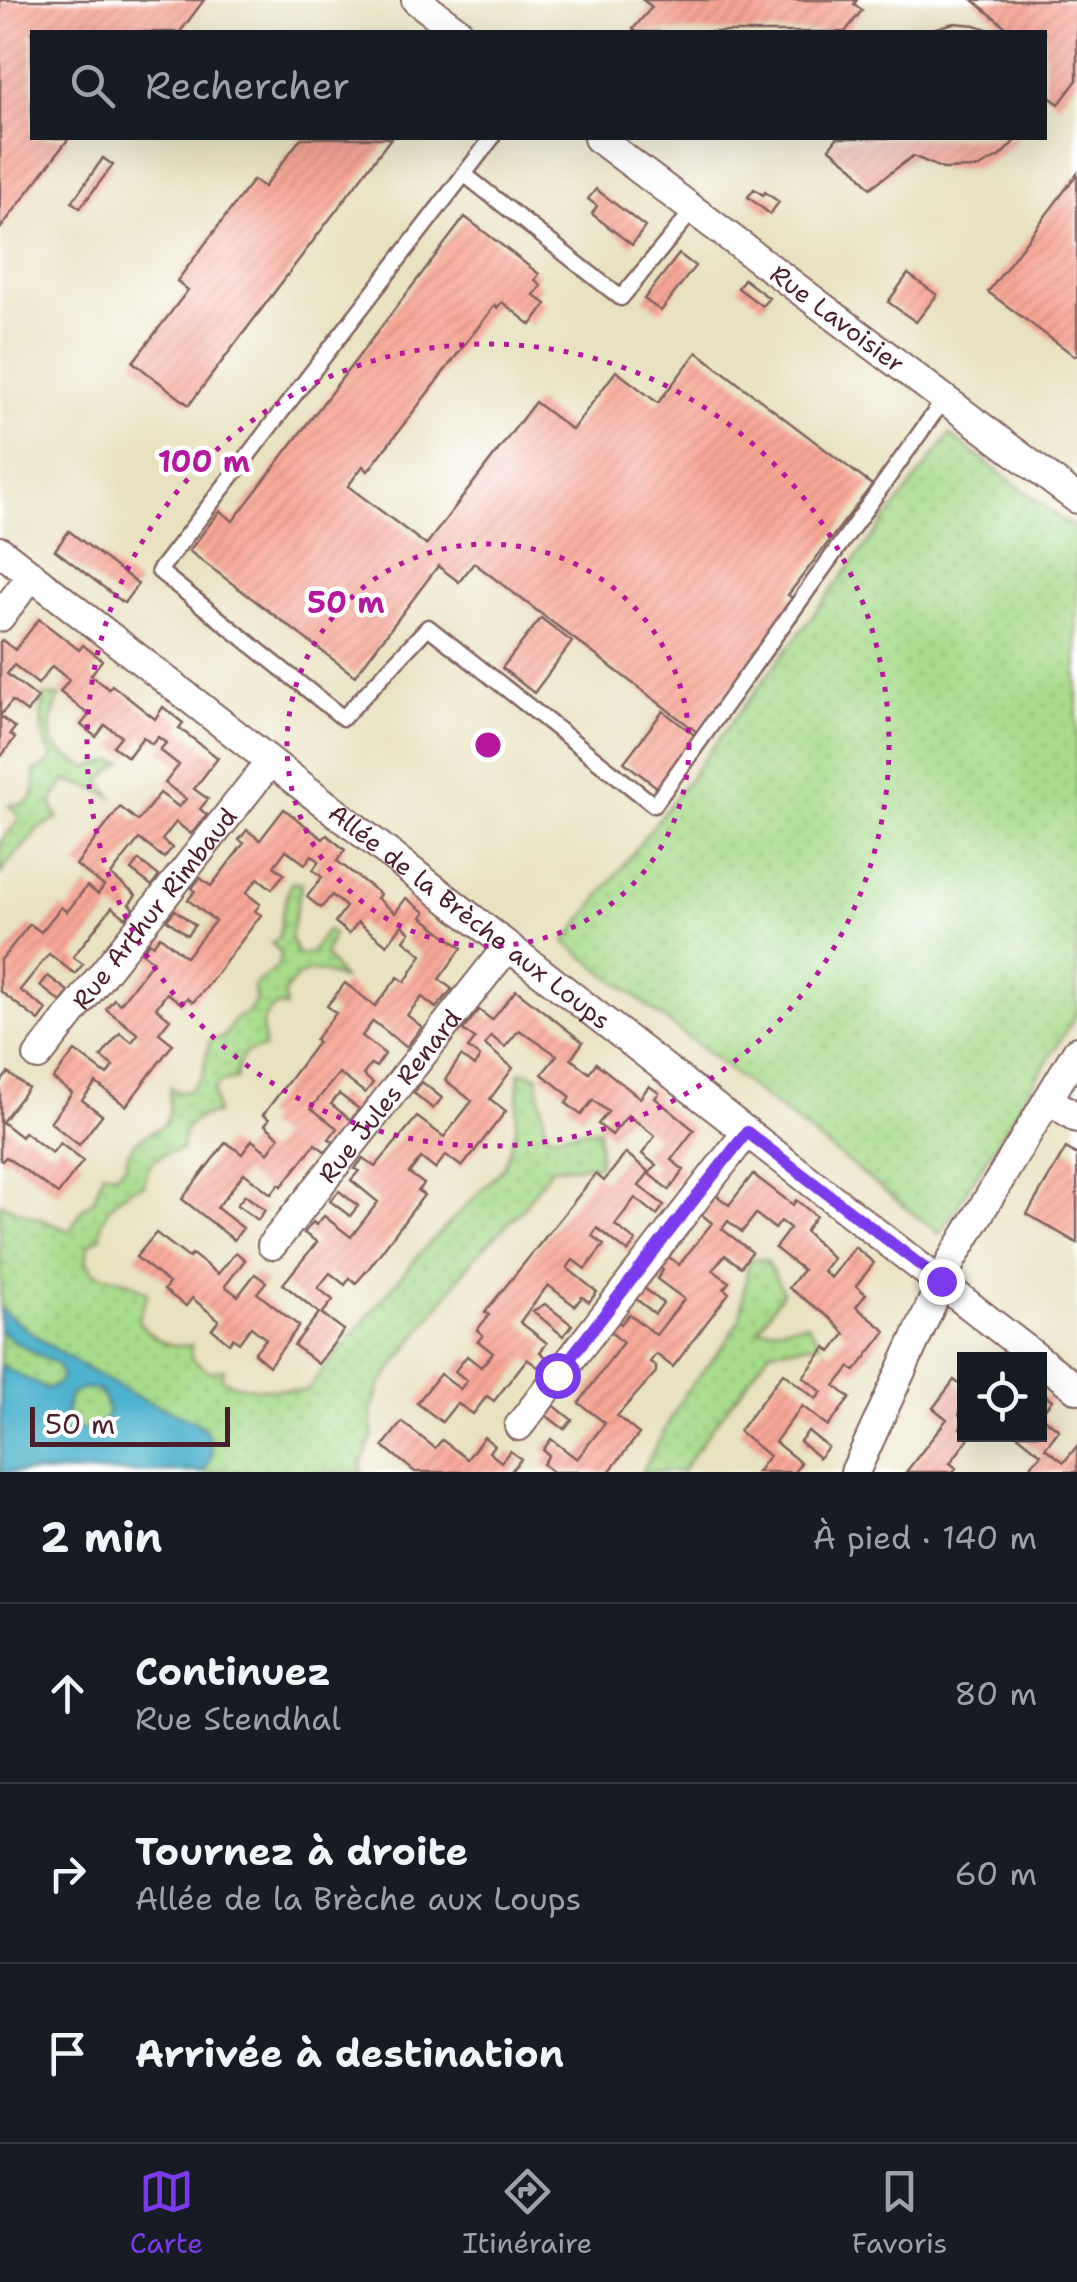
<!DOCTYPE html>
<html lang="fr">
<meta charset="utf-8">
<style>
:root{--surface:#171b24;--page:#20242c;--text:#f1f3f6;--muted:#9ea1a6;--line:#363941;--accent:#7c3aed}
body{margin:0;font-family:"Shantell Sans",sans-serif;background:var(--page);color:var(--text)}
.controls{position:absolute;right:30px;bottom:30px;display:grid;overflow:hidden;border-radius:0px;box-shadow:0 10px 40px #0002}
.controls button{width:90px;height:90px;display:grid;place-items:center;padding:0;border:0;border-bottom:2px solid var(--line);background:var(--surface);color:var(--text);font:50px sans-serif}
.scale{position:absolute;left:30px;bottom:25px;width:200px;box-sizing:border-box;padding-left:10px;border:5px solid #4a1f2b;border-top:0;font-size:28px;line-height:35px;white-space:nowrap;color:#4a1f2b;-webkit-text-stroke:8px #fff;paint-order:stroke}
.stop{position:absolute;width:30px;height:30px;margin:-22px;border:8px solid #7c3aed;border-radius:50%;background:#fff}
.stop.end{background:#7c3aed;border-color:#fff;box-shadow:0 2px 10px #0008}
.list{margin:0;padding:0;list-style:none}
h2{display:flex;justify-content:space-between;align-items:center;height:130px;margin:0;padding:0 40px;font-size:42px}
h2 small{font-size:32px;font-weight:400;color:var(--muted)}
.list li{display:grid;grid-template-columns:65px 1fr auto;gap:30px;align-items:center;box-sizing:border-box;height:180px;padding:0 40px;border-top:2px solid var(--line)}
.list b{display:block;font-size:38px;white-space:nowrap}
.list p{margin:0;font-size:32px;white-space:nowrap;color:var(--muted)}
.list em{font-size:32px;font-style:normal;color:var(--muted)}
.icon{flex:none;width:55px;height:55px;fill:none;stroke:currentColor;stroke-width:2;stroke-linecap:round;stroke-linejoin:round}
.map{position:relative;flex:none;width:1077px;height:1472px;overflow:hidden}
.search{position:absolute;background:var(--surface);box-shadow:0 10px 40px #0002;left:30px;right:30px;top:30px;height:110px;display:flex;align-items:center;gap:25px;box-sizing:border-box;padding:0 35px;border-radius:0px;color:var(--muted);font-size:38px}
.sheet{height:670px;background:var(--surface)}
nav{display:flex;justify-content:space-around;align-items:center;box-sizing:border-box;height:140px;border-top:2px solid var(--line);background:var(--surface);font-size:28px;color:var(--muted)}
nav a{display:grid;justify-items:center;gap:5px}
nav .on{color:var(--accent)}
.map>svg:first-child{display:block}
.green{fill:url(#green-dots);stroke:#787d5b;stroke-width:2.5}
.water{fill:#4eb2cd;stroke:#4c687c;stroke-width:2.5;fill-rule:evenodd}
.building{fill:url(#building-hatch)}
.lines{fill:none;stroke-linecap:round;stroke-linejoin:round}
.service-casing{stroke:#82635f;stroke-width:19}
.minor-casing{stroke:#82635f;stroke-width:32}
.service{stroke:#fff;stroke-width:14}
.minor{stroke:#fff;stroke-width:28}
.route{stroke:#7c3aed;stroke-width:12}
.ring{fill:none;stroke:#b5179e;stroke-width:5;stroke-dasharray:5 10}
.labels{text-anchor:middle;stroke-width:9;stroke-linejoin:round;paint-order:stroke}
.street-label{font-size:25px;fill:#4a1f2b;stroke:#fff}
.centre{fill:#b5179e;stroke:#fff;stroke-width:5}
.ring-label{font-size:30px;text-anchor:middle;font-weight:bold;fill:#b5179e;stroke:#fff;stroke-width:9;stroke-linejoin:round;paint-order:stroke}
</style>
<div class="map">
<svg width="1077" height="1472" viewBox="0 0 1077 1472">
<defs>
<pattern id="green-dots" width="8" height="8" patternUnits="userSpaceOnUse" patternTransform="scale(2.5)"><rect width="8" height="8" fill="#a7db8b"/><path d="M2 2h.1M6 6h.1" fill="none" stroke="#91bc78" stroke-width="1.8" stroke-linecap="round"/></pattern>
<pattern id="building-hatch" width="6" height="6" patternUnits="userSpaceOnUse" patternTransform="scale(2.5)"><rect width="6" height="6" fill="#f8a795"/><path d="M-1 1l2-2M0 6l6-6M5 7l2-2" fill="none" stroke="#d68f81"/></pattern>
</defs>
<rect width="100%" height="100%" fill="#fff"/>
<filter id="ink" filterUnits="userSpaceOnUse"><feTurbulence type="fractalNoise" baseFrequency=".01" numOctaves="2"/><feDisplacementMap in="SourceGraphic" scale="20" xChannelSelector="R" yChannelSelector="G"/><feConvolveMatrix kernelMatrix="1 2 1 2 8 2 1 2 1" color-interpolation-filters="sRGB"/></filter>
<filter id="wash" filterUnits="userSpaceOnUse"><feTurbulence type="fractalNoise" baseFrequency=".0048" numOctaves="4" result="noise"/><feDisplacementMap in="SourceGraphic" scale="40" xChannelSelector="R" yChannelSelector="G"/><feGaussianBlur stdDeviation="2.25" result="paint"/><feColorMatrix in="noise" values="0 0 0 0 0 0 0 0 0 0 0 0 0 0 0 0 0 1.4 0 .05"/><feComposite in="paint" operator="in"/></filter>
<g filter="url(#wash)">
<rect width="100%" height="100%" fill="#e9e2c0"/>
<!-- green -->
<path class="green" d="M950 435 1077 531V1013L940 1234 565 942Z
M43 696H59C44 740 46 747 88 768L114 761 123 762 100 780 112 797 87 786 65 781 51 803 58 818 36 830C29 847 10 854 0 876V842L17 823 19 816 9 805C34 806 37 793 34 771L48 765 52 756C39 736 41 719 43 696Z
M291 883H302L290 937 298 955 311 953 327 930 333 934 325 955 343 979C313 969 303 964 284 994L286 1007 276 1006C256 1021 264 1029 264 1048 243 1051 238 1057 236 1079L221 1082 214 1090 216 1114C195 1115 180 1128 182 1150 159 1152 147 1162 144 1185 122 1189 98 1213 101 1237L89 1245 86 1260 94 1273 130 1282 148 1293 138 1320C151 1339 168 1348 191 1345V1358L210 1372 224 1369 221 1377 233 1384 253 1388 306 1391 423 1250 504 1167 516 1128 520 1072 537 1075 547 1135 599 1129V1165L551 1168 523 1208 474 1258 381 1384 371 1411 373 1437 361 1463 362 1472H0V1203L70 1231 82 1209 94 1200 103 1172 116 1174 126 1165C126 1142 147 1135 164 1125L169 1114 170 1087 178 1092 189 1091 202 1077 210 1040 224 1037 235 1019 249 1012 256 1000 253 986 278 966 281 953 271 943 279 938 282 913Z
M749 1259 766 1260 783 1291 758 1330 807 1323 820 1343 770 1350C742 1392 708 1429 682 1472H642L685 1393 725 1344 740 1318Z"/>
<!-- water -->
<path class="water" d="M0 1308C42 1344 88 1371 137 1396 153 1405 196 1418 205 1430 216 1443 213 1460 203 1472H1L0 1365 47 1389 56 1385 62 1377 58 1365 13 1341 0 1330ZM83 1388 97 1390C120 1410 101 1439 73 1427L66 1415 70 1395Z"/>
<g id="blocks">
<!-- building -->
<path class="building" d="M0 0H204L180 32H32V138H69L0 229Z
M643 0H857L854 4 862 10 845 32H637L633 29 652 7Z
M973 0H1077V80L1059 104 1044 93V32H1012Z
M954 23 975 25 996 32H921Z
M301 138H391L189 405 133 362 188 290 177 281 253 180 264 187Z
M837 138H1018L1000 156 977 168 943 169 913 156 870 188 854 168 829 148Z
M103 158 113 165 80 208 72 202Z
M1077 174V354L1075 356 988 292Z
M596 189 645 227 632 245 592 214 597 206 588 199Z
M754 189 763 195 765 192 779 202 770 214 748 197Z
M465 217 539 274 535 280 541 286 534 295 546 304 531 325 502 302 497 308 495 305 368 471 363 466 348 486 426 545 535 402 572 430 616 371 658 403 697 352 872 485 788 595 797 601 697 732 474 563 459 582 438 566 355 676 189 551 220 511 233 521Z
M679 254 695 266 661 311 644 299Z
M908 274 937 295 916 322 888 302Z
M744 279 769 298 762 306 738 288Z
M69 531 138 584 124 603 55 550Z
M541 618 572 642 534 693 502 668Z
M39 619 79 650 83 645 102 660 91 675 109 689 112 685 155 719 163 707 183 723 179 728 218 758 194 789 208 799 200 809 207 815 191 834 176 822 162 840 172 848 164 858 139 839 111 875 136 895 129 904 134 908 126 918 112 907 73 957 83 964 75 974 49 954 20 990 47 1010 39 1021 0 991V961L30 924 41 932 61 907 67 912 87 886 98 894 104 886 76 865 120 807 138 821 160 793 179 807 186 799 165 783 179 765 160 750 166 743 158 737 152 744 143 737 128 757 113 746 121 736 105 725 96 737 81 725 89 715 60 692 69 680 52 666 38 684 14 665 7 674 38 698 27 712 12 701 0 716V642L2 640 15 650Z
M663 711 697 737 658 788 624 762Z
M0 716 15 728 10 734 15 738 0 758Z
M284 809 323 839 327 835 345 850 337 861 380 894 377 898 395 913 406 898 425 912 422 917 462 948 439 979 452 989 443 1000 436 1008 422 997 407 1015 422 1027 406 1047 373 1021 362 1036 385 1054 376 1067 371 1064 363 1075 373 1083 365 1093 339 1073 311 1108 337 1128 329 1139 334 1142 326 1152 315 1144 282 1186 279 1184 271 1194 244 1173 217 1208 243 1228 234 1240 182 1199 226 1142 242 1154 252 1140 268 1153 279 1137 265 1125 269 1119 263 1115 318 1042 315 1040 336 1013 327 1006 345 983 375 1006 398 977 405 982 422 955 404 940 410 932 402 925 387 945 358 922 349 934 335 922 346 907 332 895 321 908 307 897 322 877 313 870 319 861 312 855 305 864 286 850 274 866 284 874 272 889 258 878 246 893 260 904 255 911 261 915 206 988 193 1002 187 998 182 1004 167 993 156 1008 170 1019 159 1033 173 1044 126 1106 96 1083 82 1100 102 1115 79 1145 50 1122 72 1093 53 1079 75 1051 107 1075 113 1066 101 1057 110 1045 120 1033 132 1042 138 1034 106 1009 114 999 120 1004 153 961 141 952 149 942 153 945 160 936 186 957 215 921 188 900 195 891 192 888 200 878 211 886 244 843 239 840 247 830 260 840Z
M139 860 159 876 152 886 131 870Z
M175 910 195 925 187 935 167 920Z
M48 976 69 992 61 1002 40 986Z
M516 990 583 1042 571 1059 589 1073 596 1063 640 1098 649 1086 659 1093 655 1098 694 1130 671 1160 684 1170 669 1190 649 1174 656 1165 642 1154 655 1136 628 1115 612 1135 598 1124 608 1112 593 1100 581 1115 566 1103 571 1097 542 1074 557 1055 519 1030 505 1047 491 1036 485 1045 513 1068 490 1099 506 1111 462 1167 446 1155 435 1169 421 1158 409 1173 424 1184 418 1191 424 1195 369 1268 356 1283 350 1278 345 1285 330 1273 318 1288 333 1300 322 1314 344 1330 318 1364 294 1345 319 1313 283 1284 317 1242 304 1233 313 1222 316 1225 324 1216 351 1237 378 1202 351 1180 359 1171 355 1169 363 1158 375 1167 417 1117 444 1137 472 1101 445 1080 461 1056 474 1066 480 1057 468 1048 475 1039 463 1030 479 1010 492 1020Z
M8 1073 28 1088 2 1122 21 1137 24 1132 52 1153 60 1143 83 1161 58 1194 6 1157 2 1161 0 1160V1083Z
M422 1082 442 1098 433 1109 414 1093Z
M339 1094 359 1109 351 1120 331 1104Z
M1066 1148 1077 1155V1243L1027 1214Z
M626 1153 649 1172 639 1186 664 1205 657 1215 635 1198 615 1225 636 1241 628 1252 597 1228 592 1236 604 1245 585 1269 573 1260 567 1268 597 1292 589 1302 582 1297 575 1306 548 1285 520 1322 547 1343 540 1352 546 1357 538 1367 527 1359 494 1401 487 1396 473 1414 457 1403 442 1422 417 1403 440 1374 460 1389 467 1381 455 1371 467 1356 481 1367 493 1353 478 1341 483 1335 477 1330 489 1315 485 1312 596 1174 604 1181Z
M753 1174 793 1205 796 1200 816 1216 805 1231 833 1258 823 1271 831 1278 855 1247 874 1263 856 1286 866 1294 856 1307 886 1331 855 1371 850 1367 835 1386 850 1398 828 1426 802 1406 775 1442 801 1463 794 1472H757L769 1456 739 1431 783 1373 816 1399 822 1392 803 1377 826 1347 831 1352 845 1334 830 1318 789 1288 803 1270 775 1248 790 1228 781 1221 775 1229 756 1214 742 1232 728 1221 722 1229 752 1252 741 1267 725 1255 713 1270 729 1282 724 1289 729 1293 673 1367 656 1354 650 1362 656 1366V1372L617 1416 639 1434 609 1472H553L543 1464 549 1455 543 1450 551 1439 577 1459 605 1423 579 1403 623 1342 609 1331 617 1321 621 1324 629 1314 656 1335 684 1299 657 1279 663 1270 659 1267 668 1256 679 1265 712 1223 701 1214 716 1195 729 1205Z
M339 1191 358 1206 350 1216 330 1201Z
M245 1195 265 1210 258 1220 237 1205Z
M156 1233 189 1258 192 1254 218 1274 236 1252 245 1260 225 1286 238 1296 255 1274 266 1282 257 1293 299 1326 269 1366 254 1353 266 1339 251 1327 239 1343 233 1338 229 1343 212 1329 219 1320 192 1298 186 1306 164 1290 169 1283 136 1257Z
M644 1288 663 1303 655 1314 635 1298Z
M545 1304 572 1325 563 1336 533 1311Z
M954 1380 964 1388V1407L959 1414 964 1422 960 1428 970 1437 950 1463 956 1468 953 1472H906L947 1419 933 1408Z
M1040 1391 1052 1400 1040 1415 1059 1430 1045 1448 1064 1462 1077 1446V1472H1026L1041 1454 1016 1434H1040Z
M552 1404 572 1420 564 1429 544 1414Z
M402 1422 435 1448 442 1440 467 1459 484 1437 494 1445 489 1452 501 1462 510 1451 521 1459 510 1472H415L383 1446Z
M808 1431 828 1447 819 1458 800 1441Z"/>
</g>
</g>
<g filter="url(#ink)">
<use href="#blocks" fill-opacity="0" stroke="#82635f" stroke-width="2.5"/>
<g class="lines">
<defs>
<path id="service" d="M492 138 159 571 343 718 428 627 654 805 945 398
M464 174 621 298 694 209"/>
<g id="minor">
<path d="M416 0 459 32"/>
<path id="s1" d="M598 138 1077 499"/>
<path id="s2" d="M0 551 1077 1389"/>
<path d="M0 617 32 575"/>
<path id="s3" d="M38 1056 270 762"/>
<path d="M1048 1099 1077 1118"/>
<path id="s4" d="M272 1245 508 946"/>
<path d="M519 1426 747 1132"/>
<path d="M855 1472 952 1259 1077 1051"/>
</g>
</defs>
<!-- service casing -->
<use href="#service" class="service-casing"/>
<!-- minor casing -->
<use href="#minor" class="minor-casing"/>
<!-- service -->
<use href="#service" class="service"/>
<!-- minor -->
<use href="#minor" class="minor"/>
</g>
</g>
<g class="lines" filter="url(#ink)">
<!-- route -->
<path class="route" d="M557 1375 747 1132 941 1281"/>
</g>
<!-- distance rings -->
<g class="ring">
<circle cx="488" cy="745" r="201"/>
<circle cx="488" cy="745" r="401"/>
</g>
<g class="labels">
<!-- street labels -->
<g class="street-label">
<text dy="9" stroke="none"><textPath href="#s1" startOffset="300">Rue Lavoisier</textPath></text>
<text dy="9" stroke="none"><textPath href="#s3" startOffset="188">Rue Arthur Rimbaud</textPath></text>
<text dy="9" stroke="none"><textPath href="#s2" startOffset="595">Allée de la Brèche aux Loups</textPath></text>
<text dy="9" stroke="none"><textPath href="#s4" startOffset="190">Rue Jules Renard</textPath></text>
</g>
</g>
<circle cx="488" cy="745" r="15" class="centre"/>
<g class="ring-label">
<text x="204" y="472">100 m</text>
<text x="346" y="613">50 m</text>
</g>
</svg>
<div class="controls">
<button><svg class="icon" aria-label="locate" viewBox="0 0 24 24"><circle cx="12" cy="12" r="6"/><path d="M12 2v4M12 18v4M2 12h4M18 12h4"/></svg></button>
</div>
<div class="scale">50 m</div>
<div class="stop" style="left:557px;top:1375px"></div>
<div class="stop end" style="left:941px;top:1281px"></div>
<div class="search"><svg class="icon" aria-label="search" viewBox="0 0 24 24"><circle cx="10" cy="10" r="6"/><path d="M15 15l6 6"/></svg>Rechercher</div>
</div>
<section class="sheet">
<h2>2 min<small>À pied · 140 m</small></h2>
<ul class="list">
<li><svg class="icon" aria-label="ahead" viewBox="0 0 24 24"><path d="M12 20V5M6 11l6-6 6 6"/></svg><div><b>Continuez</b><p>Rue Stendhal</p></div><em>80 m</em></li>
<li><svg class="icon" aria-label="right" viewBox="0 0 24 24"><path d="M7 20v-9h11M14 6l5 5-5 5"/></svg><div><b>Tournez à droite</b><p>Allée de la Brèche aux Loups</p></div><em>60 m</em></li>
<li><svg class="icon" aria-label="arrive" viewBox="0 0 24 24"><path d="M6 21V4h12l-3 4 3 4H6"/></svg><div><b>Arrivée à destination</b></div></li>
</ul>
</section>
<nav>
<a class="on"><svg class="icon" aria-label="map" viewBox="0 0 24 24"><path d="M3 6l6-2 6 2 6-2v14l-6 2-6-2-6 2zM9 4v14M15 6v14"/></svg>Carte</a>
<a><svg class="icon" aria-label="directions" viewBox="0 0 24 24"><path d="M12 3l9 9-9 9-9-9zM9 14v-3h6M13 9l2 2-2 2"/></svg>Itinéraire</a>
<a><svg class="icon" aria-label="saved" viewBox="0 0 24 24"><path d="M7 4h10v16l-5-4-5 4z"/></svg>Favoris</a>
</nav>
